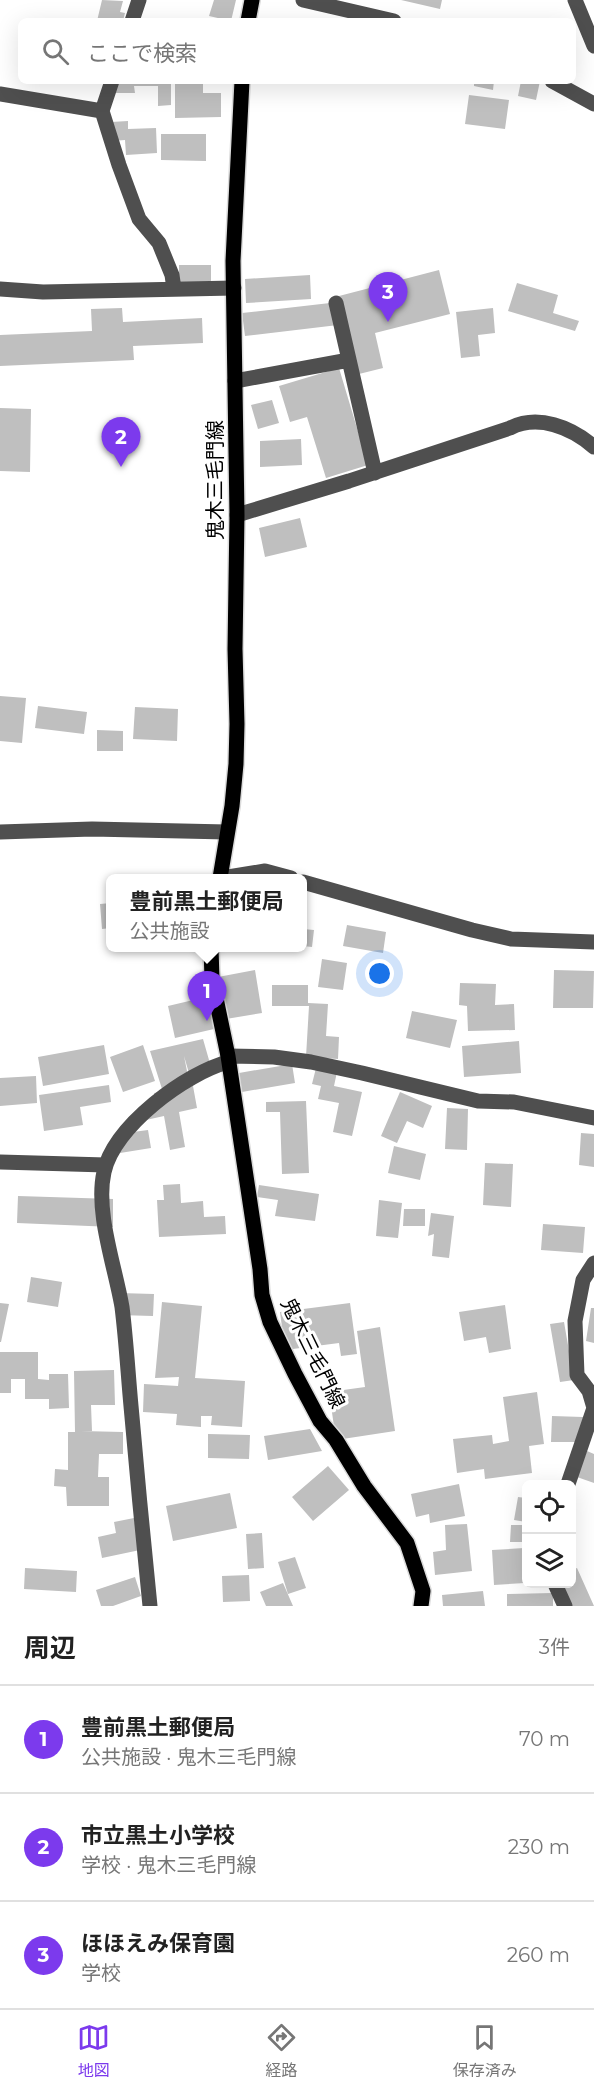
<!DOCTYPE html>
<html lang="ja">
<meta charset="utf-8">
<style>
:root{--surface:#fff;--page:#f6f6f6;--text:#222;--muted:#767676;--line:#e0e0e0;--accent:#7c3aed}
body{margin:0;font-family:Montserrat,"Noto Sans JP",sans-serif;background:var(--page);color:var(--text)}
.controls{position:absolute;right:18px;bottom:18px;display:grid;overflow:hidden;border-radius:9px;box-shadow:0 6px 24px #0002}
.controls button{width:54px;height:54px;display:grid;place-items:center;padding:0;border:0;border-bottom:2px solid var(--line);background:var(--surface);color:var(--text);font:30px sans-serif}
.you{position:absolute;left:380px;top:974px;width:21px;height:21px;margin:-15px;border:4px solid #fff;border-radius:50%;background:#1a73e8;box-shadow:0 0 0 9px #1a73e833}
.badge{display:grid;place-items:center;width:39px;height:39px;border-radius:50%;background:var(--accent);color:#fff;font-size:20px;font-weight:700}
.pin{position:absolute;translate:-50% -50px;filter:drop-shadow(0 2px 3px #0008)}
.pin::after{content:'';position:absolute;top:32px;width:21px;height:18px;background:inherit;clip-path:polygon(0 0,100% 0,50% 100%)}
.popup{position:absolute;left:106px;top:874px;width:201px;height:78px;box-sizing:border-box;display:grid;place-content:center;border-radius:9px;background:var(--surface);filter:drop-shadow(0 2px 4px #0005);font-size:20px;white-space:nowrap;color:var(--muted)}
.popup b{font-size:22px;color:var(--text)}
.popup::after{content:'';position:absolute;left:50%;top:100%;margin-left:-12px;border:12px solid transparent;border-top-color:var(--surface)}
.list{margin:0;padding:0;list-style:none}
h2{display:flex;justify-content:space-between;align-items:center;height:78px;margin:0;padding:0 24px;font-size:26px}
h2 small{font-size:20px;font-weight:400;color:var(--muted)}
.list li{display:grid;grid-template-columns:39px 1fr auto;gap:18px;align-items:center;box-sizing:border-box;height:108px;padding:0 24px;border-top:2px solid var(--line)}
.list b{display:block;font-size:22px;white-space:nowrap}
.list p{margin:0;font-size:20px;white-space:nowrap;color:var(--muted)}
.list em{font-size:20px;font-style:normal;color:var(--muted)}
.icon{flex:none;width:33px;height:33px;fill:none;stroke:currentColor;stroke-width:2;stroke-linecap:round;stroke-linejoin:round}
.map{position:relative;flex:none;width:594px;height:1606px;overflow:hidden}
.search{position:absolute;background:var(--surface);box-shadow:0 6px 24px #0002;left:18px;right:18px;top:18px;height:66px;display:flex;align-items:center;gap:15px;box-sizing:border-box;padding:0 21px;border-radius:9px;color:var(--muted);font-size:22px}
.sheet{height:402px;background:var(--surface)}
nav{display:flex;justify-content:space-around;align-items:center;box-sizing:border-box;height:84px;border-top:2px solid var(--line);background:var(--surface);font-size:16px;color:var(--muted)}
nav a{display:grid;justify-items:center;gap:3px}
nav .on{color:var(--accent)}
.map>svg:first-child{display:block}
.building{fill:#bfbfbf}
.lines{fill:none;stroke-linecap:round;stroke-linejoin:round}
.major-casing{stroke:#dbdbdb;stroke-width:18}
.minor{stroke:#4f4f4f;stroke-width:15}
.major{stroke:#000;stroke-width:15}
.labels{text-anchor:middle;stroke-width:6;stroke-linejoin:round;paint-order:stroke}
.street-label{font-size:20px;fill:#000;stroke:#fff}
</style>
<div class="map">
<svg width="594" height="1606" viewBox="0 0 594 1606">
<rect width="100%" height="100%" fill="#fff"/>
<!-- building -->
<path class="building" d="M102 0 123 1 120 12 125 13 123 21H97Z
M214 0H236L231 21 209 16Z
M401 0H442L440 9Z
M116 81H171V105L158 106V86H134L135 93H116Z
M175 81H203V93H221V117L175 118Z
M474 81H494L493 90 474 86Z
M521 81H540L536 100 518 96Z
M469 95 509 100 505 129 465 124Z
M128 121V129L156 128 157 153 126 155 125 140 112 141 111 122Z
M161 134H206V161L161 160Z
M179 265H211V284H179Z
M439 270 450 314 375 333 383 368 359 374 339 296Z
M310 275 311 299 246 303 245 279Z
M517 283 558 295 553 313 579 321 575 331 508 311Z
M330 303 338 325 245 336 242 313Z
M122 308 123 322 202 318 203 343 133 346 134 360 0 366V335L92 331 91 309Z
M493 308 495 333 478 335 480 356 461 358 456 312Z
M339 368 368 465 326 478 307 417 290 422 279 386Z
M272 400 279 423 258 429 251 405Z
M0 408 31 409 30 472 0 471Z
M301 439 302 465 260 467V441Z
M300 518 307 547 265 557 259 528Z
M0 696 26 698 22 743 0 741Z
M38 706 87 712 84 734 35 728Z
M135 707 178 709 177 741 133 739Z
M97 730 123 731V751H97Z
M111 903V928L102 929 100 904Z
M347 925 386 932 383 953 343 946Z
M303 929 314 930 312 947 303 946Z
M322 959 347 963 343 990 318 987Z
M255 970 262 1013 226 1019 218 977Z
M554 970 594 971 593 1008H553Z
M460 983 496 984 495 1005 514 1004 515 1030 468 1031 467 1006 459 1005Z
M272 985H308V1003L328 1004 326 1036 339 1037 338 1059 306 1057 309 1006H272Z
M206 997 214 1029 175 1038 168 1006Z
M412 1011 457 1020 450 1048 406 1038Z
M203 1039 213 1074 191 1080 184 1056 189 1081 162 1089 150 1051Z
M519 1041 521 1073 464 1077 462 1046Z
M104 1045 109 1074 43 1086 38 1057Z
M143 1045 155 1081 123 1092 110 1057Z
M292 1064 295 1083 242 1092 239 1073Z
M316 1068 337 1072 334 1086 362 1092 352 1136 333 1132 339 1103 318 1099 321 1086 312 1084Z
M36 1076 37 1103 0 1106V1078Z
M109 1085 111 1102 80 1107 83 1125 44 1131 39 1095Z
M193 1086 197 1108 179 1112 185 1147 170 1150 164 1116 146 1120 156 1104 154 1093Z
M400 1092 432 1106 423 1128 407 1121 397 1143 381 1136Z
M306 1101 309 1173 282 1174 280 1112H266V1102Z
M447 1108 468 1109 467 1150 445 1149Z
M148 1130 151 1148 120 1153 118 1134Z
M581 1133 594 1134V1167L579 1165Z
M394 1146 426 1154 420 1180 388 1173Z
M485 1163 513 1164 511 1207 483 1205Z
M180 1184 181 1203 203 1201 204 1217 225 1216 226 1234 159 1237 157 1200H164L163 1185Z
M259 1185 319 1194 315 1221 275 1216 278 1200 257 1197Z
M18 1196 113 1199V1227L17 1223Z
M379 1200 402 1203 398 1238 376 1236Z
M404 1209H425V1226H403Z
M431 1213 454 1216 449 1258 432 1256 434 1234 428 1236Z
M543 1224 585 1227 583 1253 541 1250Z
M31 1277 62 1282 58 1307 27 1302Z
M119 1293 154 1294 153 1316 118 1315Z
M162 1302 202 1306 195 1378 245 1381 242 1427 211 1425 212 1416H201V1427L176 1425 177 1414 143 1412 144 1384 178 1386 179 1377 155 1378Z
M0 1303 9 1304 1 1342H0Z
M350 1303 357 1354 341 1356 339 1343 285 1350 280 1312Z
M505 1305 511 1349 489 1353 486 1337 464 1341 459 1312Z
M591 1308H594V1343L586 1341Z
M564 1322 574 1380 560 1382 550 1324Z
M380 1327 395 1431 336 1440 329 1392 365 1387 357 1331Z
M0 1352H38V1379L49 1380V1374H68L69 1408 49 1409V1399H25V1379H11V1393H0Z
M114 1370 115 1405H91L92 1431H81L123 1432V1454H99L98 1477H109V1506H67L66 1487 54 1486 55 1469 68 1470V1432H75L74 1371Z
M537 1392 544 1444 529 1446 532 1473 485 1479 484 1469 457 1473 453 1439 492 1435 493 1444 509 1441 503 1397Z
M552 1416 583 1417V1442H551Z
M310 1429 322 1451 268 1460 264 1436Z
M208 1434 250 1435 249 1459 208 1458Z
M587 1451 594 1454V1483L577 1477Z
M328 1466 349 1490 313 1521 292 1497Z
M459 1484 465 1516 430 1523 429 1514 416 1517 411 1494Z
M230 1493 237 1528 173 1541 166 1506Z
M518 1497 526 1498V1522L514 1520Z
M134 1518 140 1550 102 1558 98 1537 116 1533 114 1522Z
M467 1524 472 1571 435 1575 433 1552 446 1550 445 1525Z
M511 1525H526V1542H510Z
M262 1533 264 1568 248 1569 246 1534Z
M524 1548 525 1583 494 1585 492 1550Z
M295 1557 306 1588 288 1594 278 1562Z
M25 1568 77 1571 76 1592 24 1589Z
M577 1568 594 1606H570L560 1584H572V1570Z
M249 1575 250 1601 223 1602 222 1576Z
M135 1577 141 1596 113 1606H101L96 1590Z
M283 1583 293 1606H266L260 1592Z
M483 1591 485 1606H443L442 1595Z
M553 1593V1606H507V1594Z"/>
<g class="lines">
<defs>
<path id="major" d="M248 21 252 0
M220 878 232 806 236 764 237 724 235 649 237 515 233 261 242 81
M211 948 212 979 228 1056 260 1269 262 1295 270 1322 295 1374 320 1421 336 1440 364 1486 407 1543 423 1591 421 1606"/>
</defs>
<!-- major casing -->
<use href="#major" class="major-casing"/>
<!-- minor -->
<path class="minor" d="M303 0 394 21
M575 0 594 46
M132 21 139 0
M552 81 594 104
M0 94 102 111 112 81
M102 111 119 165 139 219 159 243 172 275 174 289
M0 289 43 292 234 288
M336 303 375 473
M235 381 349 360
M237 515 349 481 510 428C538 414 571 427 594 447
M0 832 92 829 227 832
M222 878 265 871 291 878
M303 882 472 930 511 939 594 942
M228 1056 274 1057 311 1062 362 1073 478 1101 514 1102 594 1118
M0 1162 106 1165
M568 1484 594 1408 589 1391 577 1375 575 1321 583 1280 594 1263
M555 1584 565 1606
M150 1606C143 1539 137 1473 131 1406 128 1373 126 1339 122 1307 115 1266 95 1212 104 1172 114 1126 186 1073 228 1062"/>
<!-- major -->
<use href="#major" class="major"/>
</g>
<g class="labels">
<!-- street labels -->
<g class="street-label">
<text transform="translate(215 480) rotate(-90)" y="7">鬼木三毛門線</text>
<text transform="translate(313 1353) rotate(64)" y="7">鬼木三毛門線</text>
</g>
</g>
</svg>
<div class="controls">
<button><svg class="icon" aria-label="locate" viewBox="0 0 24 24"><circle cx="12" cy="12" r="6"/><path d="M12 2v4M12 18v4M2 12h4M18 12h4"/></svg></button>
<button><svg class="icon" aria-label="layers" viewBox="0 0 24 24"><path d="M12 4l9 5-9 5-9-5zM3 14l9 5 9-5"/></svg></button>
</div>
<div class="you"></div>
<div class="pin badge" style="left:207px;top:1021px">1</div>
<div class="popup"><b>豊前黒土郵便局</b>公共施設</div>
<div class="pin badge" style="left:121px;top:467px">2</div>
<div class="pin badge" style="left:388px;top:322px">3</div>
<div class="search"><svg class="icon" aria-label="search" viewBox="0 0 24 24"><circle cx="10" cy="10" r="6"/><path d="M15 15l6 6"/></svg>ここで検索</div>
</div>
<section class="sheet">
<h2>周辺<small>3件</small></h2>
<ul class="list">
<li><span class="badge">1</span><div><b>豊前黒土郵便局</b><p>公共施設 · 鬼木三毛門線</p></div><em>70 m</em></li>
<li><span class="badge">2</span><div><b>市立黒土小学校</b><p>学校 · 鬼木三毛門線</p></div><em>230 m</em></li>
<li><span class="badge">3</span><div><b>ほほえみ保育園</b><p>学校</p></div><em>260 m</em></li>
</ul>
</section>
<nav>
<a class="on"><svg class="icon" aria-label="map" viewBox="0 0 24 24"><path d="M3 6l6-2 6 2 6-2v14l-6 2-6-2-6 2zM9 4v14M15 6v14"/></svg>地図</a>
<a><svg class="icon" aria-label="directions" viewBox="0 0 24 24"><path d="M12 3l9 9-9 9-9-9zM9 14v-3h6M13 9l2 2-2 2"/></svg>経路</a>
<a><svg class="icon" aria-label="saved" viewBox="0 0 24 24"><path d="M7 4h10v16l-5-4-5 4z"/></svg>保存済み</a>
</nav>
